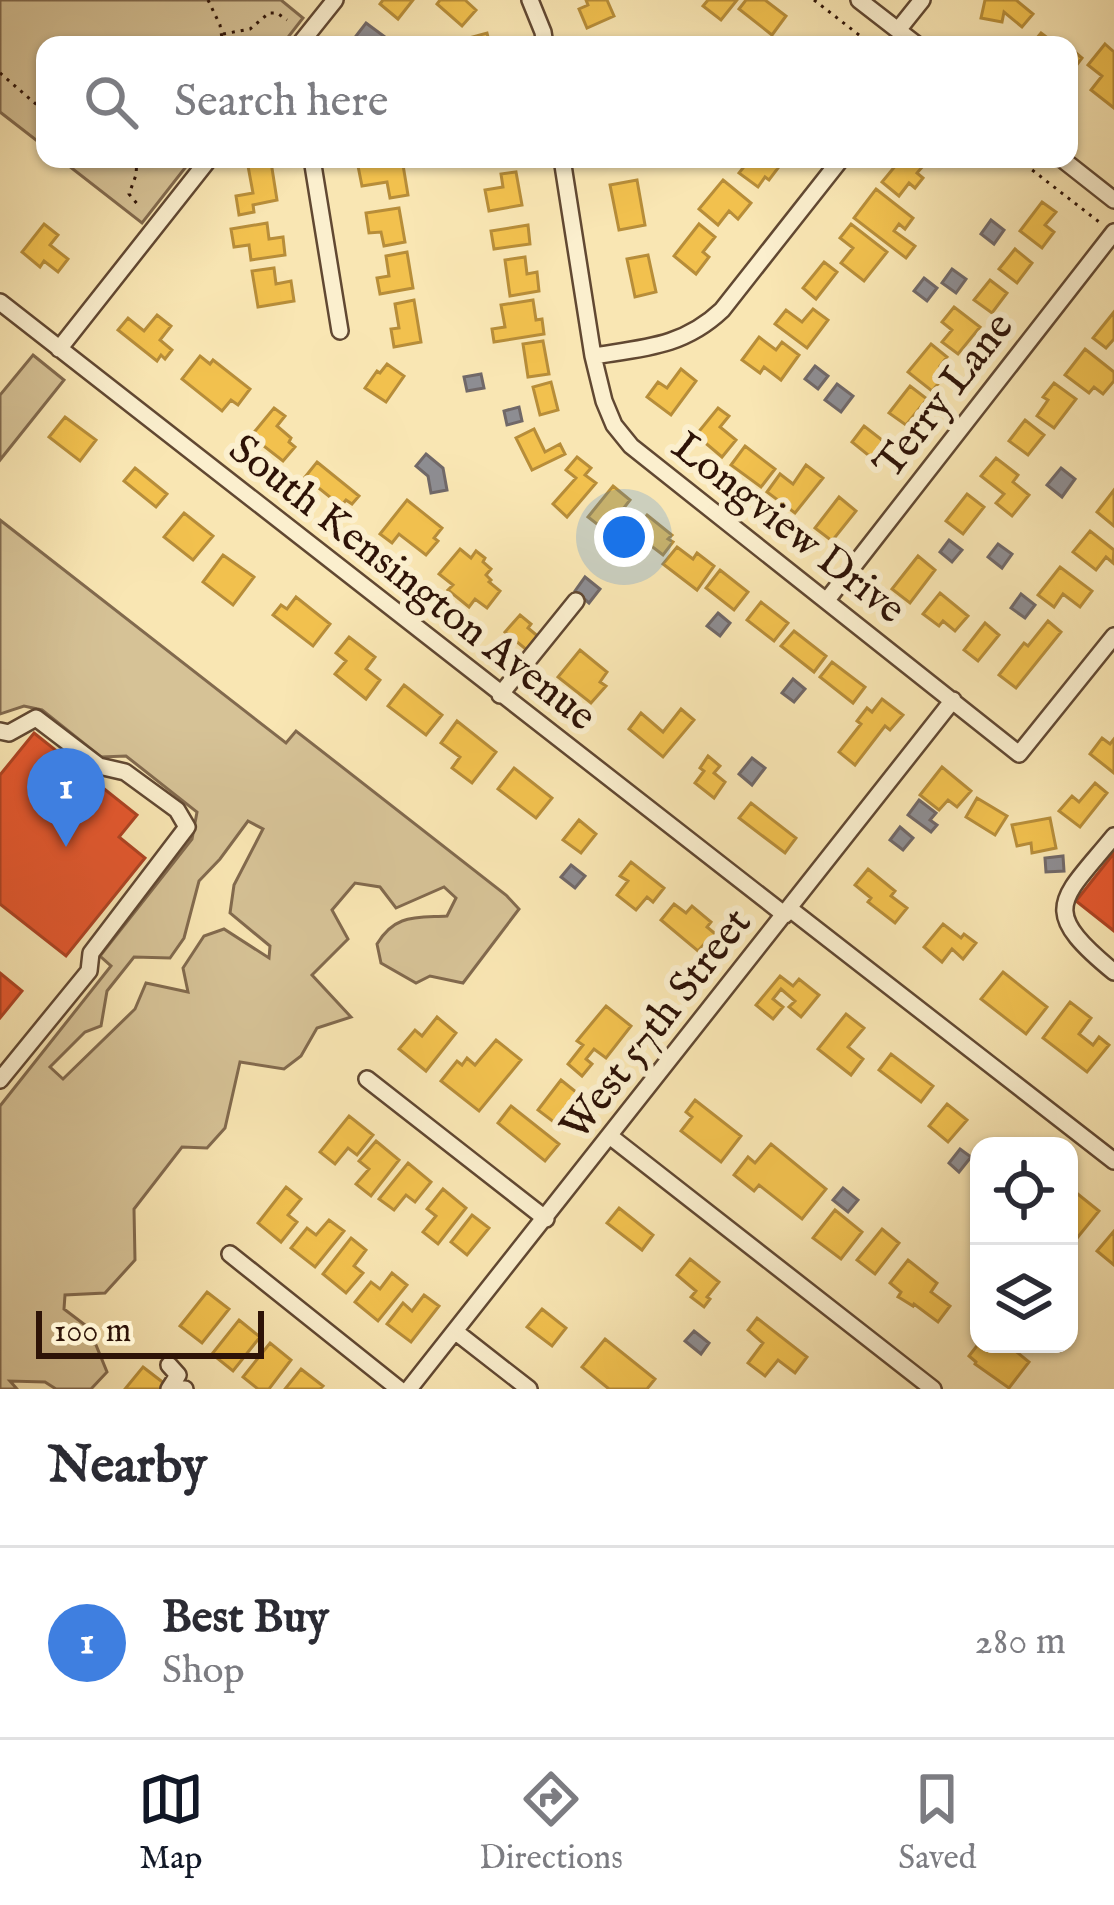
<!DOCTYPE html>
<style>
:root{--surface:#fff;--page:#f7f7f7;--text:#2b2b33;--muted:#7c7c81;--line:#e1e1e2;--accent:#111827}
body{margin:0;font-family:"IM FELL English",serif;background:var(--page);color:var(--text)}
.controls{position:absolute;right:36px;bottom:36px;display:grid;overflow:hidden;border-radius:24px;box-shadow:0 3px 9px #0004}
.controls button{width:108px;height:108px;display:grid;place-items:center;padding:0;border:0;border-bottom:3px solid var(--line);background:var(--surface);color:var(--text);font:60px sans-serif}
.scale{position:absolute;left:36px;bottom:30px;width:228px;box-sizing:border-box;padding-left:12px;border:6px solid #2e1307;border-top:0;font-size:33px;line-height:42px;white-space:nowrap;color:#2e1307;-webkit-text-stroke:9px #fbefce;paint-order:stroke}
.you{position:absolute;left:624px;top:537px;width:42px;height:42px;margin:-30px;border:9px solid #fff;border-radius:50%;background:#1a73e8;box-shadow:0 0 0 18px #1a73e833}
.badge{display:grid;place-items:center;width:78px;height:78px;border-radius:50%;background:var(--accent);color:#fff;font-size:39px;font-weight:700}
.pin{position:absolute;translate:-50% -99px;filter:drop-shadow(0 3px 6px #0008)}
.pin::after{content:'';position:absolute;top:63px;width:42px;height:36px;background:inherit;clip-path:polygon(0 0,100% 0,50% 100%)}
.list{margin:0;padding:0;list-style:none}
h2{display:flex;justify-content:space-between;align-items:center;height:156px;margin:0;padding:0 48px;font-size:51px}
h2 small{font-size:39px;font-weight:400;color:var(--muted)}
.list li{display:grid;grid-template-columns:78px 1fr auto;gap:36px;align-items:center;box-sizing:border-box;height:192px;padding:0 48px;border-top:3px solid var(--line)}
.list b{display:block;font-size:45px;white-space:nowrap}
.list p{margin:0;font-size:39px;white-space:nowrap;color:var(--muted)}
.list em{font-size:39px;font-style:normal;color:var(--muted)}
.icon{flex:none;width:66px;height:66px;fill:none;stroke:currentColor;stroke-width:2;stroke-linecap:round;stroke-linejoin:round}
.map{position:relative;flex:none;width:1114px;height:1389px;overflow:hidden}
.search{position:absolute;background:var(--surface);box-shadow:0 3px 9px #0004;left:36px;right:36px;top:36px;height:132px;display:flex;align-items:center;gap:30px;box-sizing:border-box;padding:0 42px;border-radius:24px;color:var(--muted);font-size:45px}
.sheet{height:348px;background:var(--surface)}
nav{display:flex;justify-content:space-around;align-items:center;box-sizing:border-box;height:168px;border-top:3px solid var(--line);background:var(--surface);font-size:33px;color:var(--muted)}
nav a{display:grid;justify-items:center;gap:6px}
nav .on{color:var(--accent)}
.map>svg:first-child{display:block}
.green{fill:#d6c296;stroke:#826a4e;stroke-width:3;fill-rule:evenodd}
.homes{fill:#f2c14e;stroke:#b78d39;stroke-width:3}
.shops{fill:#e4572e;stroke:#ad4322;stroke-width:3}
.industry{fill:#8d8d92;stroke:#706868;stroke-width:3}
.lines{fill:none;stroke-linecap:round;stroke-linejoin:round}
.minor-casing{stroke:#614832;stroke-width:20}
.path{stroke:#2e1307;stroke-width:3;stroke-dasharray:3 6;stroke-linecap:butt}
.minor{stroke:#fbefce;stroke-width:15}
.labels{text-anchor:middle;stroke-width:12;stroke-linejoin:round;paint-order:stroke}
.street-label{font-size:42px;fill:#2e1307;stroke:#fbefce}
</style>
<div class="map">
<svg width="1114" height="1389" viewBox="0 0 1114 1389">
<rect width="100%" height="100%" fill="#f9e6b3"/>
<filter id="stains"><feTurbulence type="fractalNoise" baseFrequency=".00167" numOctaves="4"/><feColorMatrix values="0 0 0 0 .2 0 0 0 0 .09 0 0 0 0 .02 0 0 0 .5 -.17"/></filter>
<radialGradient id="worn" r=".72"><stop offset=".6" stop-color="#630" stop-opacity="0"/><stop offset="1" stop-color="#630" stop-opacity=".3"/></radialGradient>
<!-- green -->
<path class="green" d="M0 0H281L303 18 282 45H45V147L0 112Z
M60 159H192L142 223Z
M33 355 64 380 0 460V395Z
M0 520 286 743 296 731 506 895 519 909 463 983 430 976 416 983 381 963 377 944C395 914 415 918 447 916L456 898 444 887 396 908 380 887 355 883 332 910 348 939 312 975 351 1017 317 1028 301 1056 284 1069 240 1062 225 1128 207 1148 182 1147 134 1209 135 1260 105 1293 65 1295 64 1309 89 1328 107 1372 91 1389H56L45 1382 10 1381 17 1389H0V1106L111 966 100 956 192 839 197 812 126 756 101 757 42 710 24 706 0 714ZM248 821 263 829 234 885 230 913 270 946 269 958 224 929 204 936 183 968 188 992 146 983 135 1009 63 1079 50 1067 85 1032 101 1026 107 991 134 957 170 958 184 938 199 881 220 859Z"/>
<!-- homes -->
<path class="homes" d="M383 0H413L398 19 380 4Z
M440 0H465L476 10 462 26 437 4Z
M586 0H607L614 16 587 28 579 9 588 5Z
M708 0H737L721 20 703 6Z
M746 0H765L786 16 772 35 739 9Z
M985 0H1016L1033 14 1022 27 1004 12 1002 22 981 18Z
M487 33 490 45H467L465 39Z
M1041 33 1057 45H1031Z
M1105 44 1114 52V108L1091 90 1102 76 1088 65Z
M1069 47 1082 58 1069 75Z
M402 159 408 195 390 198 387 182 362 186 358 166Z
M750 159H766L778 168 769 180 765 177 758 187 739 173Z
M901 159H914L923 166 917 173 923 178 915 188 909 183 899 196 882 182Z
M271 162 277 200 253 205 254 212 239 215 236 196 253 193 248 166Z
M516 172 522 205 489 211 485 190 503 187 501 174Z
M637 180 645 225 619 230 610 185Z
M723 180 751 203 738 219 729 211 718 225 699 209Z
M876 189 913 218 905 229 899 224 894 231 915 246 906 258 854 218Z
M1042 202 1056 212 1045 225 1054 232 1042 248 1020 231Z
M399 208 405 242 384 246 381 232 369 233 366 213Z
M267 223 269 239 283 237 285 255 251 260 249 245 234 247 231 229Z
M44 224 58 235 50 245 68 259 58 272 44 261 40 267 22 252Z
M699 224 715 237 703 252 709 257 696 274 674 256Z
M851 224 887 252 864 281 841 263 853 248 840 238Z
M528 225 530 244 494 249 491 231Z
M1015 249 1032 263 1017 283 999 269Z
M407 252 413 288 380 294 377 278 389 276 386 256Z
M648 255 656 292 635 297 627 259Z
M525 257 527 274 537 272 539 291 510 296 505 260Z
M824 262 837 272 816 299 803 288Z
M274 268 276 284 291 281 294 301 258 307 252 271Z
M990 280 1007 293 992 313 974 300Z
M414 300 421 342 394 347 391 329 399 328 395 304Z
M533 300 536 320 542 319 544 334 494 342 492 329 505 327 501 305Z
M954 307 980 327 958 354 942 342 952 330 942 322Z
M813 309 828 320 807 348 775 324 786 310 802 322Z
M1114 312V339L1106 348 1093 338Z
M157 315 171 326 160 340 172 350 165 359 161 355 157 361 118 330 128 318 144 331Z
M759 337 776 350 782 342 799 355 781 380 764 367 760 373 742 360Z
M543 341 549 374 528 377 523 344Z
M931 344 947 357 940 366 948 372 932 391 908 372Z
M1085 349 1114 372V381L1103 394 1094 387 1089 393 1065 375Z
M200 356 210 364 213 360 250 389 238 405 231 400 222 411 182 379Z
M387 364 404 376 386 402 365 388 377 371 380 373Z
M681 369 696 381 671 415 647 397 658 382 667 388Z
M551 382 558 410 540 415 533 387Z
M1054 383 1076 399 1054 428 1037 416 1048 400 1043 397Z
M910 386 927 399 906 425 889 413Z
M274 408 285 416 277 426 291 438 289 442 295 447 283 461 251 436Z
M718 408 729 416 720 427 736 440 722 457 696 435Z
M65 417 96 440 80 461 49 437Z
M1025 420 1044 435 1028 455 1009 441Z
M864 426 891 447 878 463 852 442Z
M534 429 545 452 560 444 565 454 532 470 516 438Z
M745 446 775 469 761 487 731 465Z
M577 457 591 468 585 475 596 483 567 517 553 504 576 478 566 470Z
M996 458 1018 475 1013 482 1029 495 1012 516 996 503 1004 494 981 476Z
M317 462 359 496 352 504 346 500 341 506 305 477Z
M806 465 823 478 795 513 767 492 780 474 793 484Z
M135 468 167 494 156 507 124 481Z
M613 486 630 500 606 531 588 517Z
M1114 490V526L1097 512Z
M967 494 984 507 963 534 946 521Z
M839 497 856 511 832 541 815 528Z
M407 500 442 528 434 538 438 541 426 555 399 534 392 543 380 534Z
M184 513 213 536 193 560 164 537Z
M647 515 672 535 668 539 673 542 663 555 633 532Z
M1090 531 1114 550 1113 563 1106 557 1096 570 1073 552Z
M677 547 693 559 697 553 714 566 697 590 663 564Z
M460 549 471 558 476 551 485 558 483 562 491 569 486 575 491 580 489 582 500 591 487 608 475 599 469 607 448 590 453 585 439 574Z
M223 555 254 577 233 605 203 582Z
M918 556 935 570 910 603 892 589Z
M1060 567 1092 591 1080 607 1063 594 1054 607 1038 595Z
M720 570 748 592 734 610 706 588Z
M940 593 968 616 955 631 943 621 939 626 923 614Z
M296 597 330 624 313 646 273 615 281 605 287 609Z
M761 602 788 623 774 641 747 620Z
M520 615 531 624 528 628 540 638 528 651 505 632Z
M1048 621 1061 632 1016 688 999 675 1024 643 1028 646Z
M985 623 999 635 978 661 964 650Z
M794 631 826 656 814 672 781 646Z
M349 637 375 657 366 669 380 680 366 699 335 674 346 661 336 653Z
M580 650 607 672 600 682 606 686 591 703 558 677Z
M832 662 865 687 853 703 820 677Z
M404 685 442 715 426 735 388 706Z
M882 699 903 715 890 730 885 726 855 765 839 752 861 724 857 721 867 708 872 712Z
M681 709 694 720 663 757 629 729 641 713 663 732Z
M457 721 496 752 472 783 452 768 460 757 441 743Z
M1102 738 1110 744 1114 739V773L1090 754Z
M708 756 720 766 714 773 725 782 714 798 695 783 704 771 700 768Z
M942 767 971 791 957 807 948 800 939 810 920 795Z
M514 768 552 798 536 818 498 789Z
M1095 783 1107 793 1080 827 1059 811 1072 796 1079 802Z
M977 798 1007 816 995 835 966 817Z
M751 803 796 838 785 853 739 818Z
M1050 818 1056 848 1032 853 1031 843 1017 846 1012 825Z
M579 820 596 834 581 853 563 840Z
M631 862 664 888 653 902 647 897 636 910 617 895 628 881 620 876Z
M868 869 895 891 891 896 907 908 895 923 868 902 871 898 855 885Z
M674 904 686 913 692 906 711 922 707 927 719 937 710 947 705 943 698 951 661 920Z
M943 924 961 938 964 934 976 943 963 959 952 949 942 962 924 947Z
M1003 972 1047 1007 1026 1034 981 999Z
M780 976 793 986 799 979 819 995 801 1017 789 1007 795 1001 781 989 773 999 783 1007 773 1019 756 1005Z
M1070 1002 1091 1018 1079 1034 1093 1045 1099 1037 1109 1045 1087 1072 1043 1038Z
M606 1006 631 1026 606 1058 594 1049 586 1059 592 1064 582 1076 568 1064 583 1045 577 1041Z
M846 1014 864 1028 848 1047 863 1059 851 1075 818 1049Z
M437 1017 456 1033 426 1071 399 1049 415 1030 422 1036Z
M496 1040 521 1060 479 1111 441 1081 457 1061 462 1065 467 1058 475 1065Z
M891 1054 933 1086 921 1102 879 1070Z
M561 1080 586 1100 563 1129 538 1110Z
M695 1100 741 1136 721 1162 681 1131 692 1117 686 1112Z
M947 1104 967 1120 948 1142 929 1126Z
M511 1106 559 1144 545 1161 498 1123Z
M349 1116 373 1135 357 1155 348 1148 335 1164 320 1152Z
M376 1141 399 1160 371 1196 356 1184 369 1169 359 1161Z
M771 1144 826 1189 802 1219 759 1185 754 1191 734 1175 748 1157 755 1163Z
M408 1163 431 1182 415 1202 406 1195 394 1210 379 1199Z
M286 1187 301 1199 288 1215 297 1222 281 1242 258 1223Z
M1069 1187 1099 1211 1069 1248Z
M443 1189 466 1208 438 1244 423 1232 436 1216 427 1209Z
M619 1208 653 1235 642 1250 607 1223Z
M835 1210 862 1232 841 1259 813 1238Z
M472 1215 489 1228 467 1255 451 1242Z
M329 1220 344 1231 315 1267 291 1248 307 1228 316 1235Z
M882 1229 899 1243 875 1274 857 1260Z
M1114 1231V1265L1097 1251Z
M351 1238 366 1250 354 1266 363 1273 346 1293 323 1274Z
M690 1259 719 1282 707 1297 710 1299 704 1307 691 1297 696 1291 677 1275Z
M908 1260 937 1283 931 1292 950 1306 938 1322 914 1304 913 1306 900 1298 898 1297 901 1292 890 1283Z
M392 1273 407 1285 378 1321 355 1302 371 1282 380 1289Z
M207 1292 229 1309 202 1343 180 1326Z
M424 1295 439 1306 411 1342 387 1324 403 1303 412 1311Z
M542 1309 566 1328 552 1346 527 1327Z
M757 1318 807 1357 795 1373 778 1360 765 1376 748 1363 763 1343 748 1330Z
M239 1320 260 1337 233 1371 212 1354Z
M605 1339 655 1379 647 1389H609L582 1367Z
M270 1343 291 1360 269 1389H258L243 1377Z
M979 1343 1007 1344 1029 1362 1009 1388 975 1364 976 1362 969 1356Z
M143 1367 165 1384 160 1389H125Z
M301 1369 323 1386 320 1389H285Z"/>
<!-- shops -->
<path class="shops" d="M34 733 137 815 119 837 145 858 66 956 0 904V775Z
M1114 853V931L1076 901Z
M0 973 22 991 0 1018Z"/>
<!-- industry -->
<path class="industry" d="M366 23 385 37 379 45H367L356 36Z
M991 220 1004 230 994 244 981 234Z
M952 269 966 279 956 293 942 283Z
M924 278 937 288 927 301 914 291Z
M815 366 828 376 818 389 805 379Z
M481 374 484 388 467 391 464 377Z
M837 384 853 396 841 412 825 400Z
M519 407 522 421 507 425 504 411Z
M426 454 443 468 447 490 431 493 428 476 416 466Z
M1061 468 1075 479 1062 497 1047 485Z
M949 540 962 550 952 562 940 552Z
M998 544 1012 554 1002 568 988 557Z
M585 577 600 589 589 603 575 591Z
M1021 594 1035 605 1025 618 1011 608Z
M718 613 730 623 720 636 707 626Z
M793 679 805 689 794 702 782 693Z
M752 758 765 768 752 785 739 774Z
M919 800 936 813 930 820 937 825 931 832 908 815Z
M900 827 913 838 903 850 890 840Z
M1063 856 1064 871 1046 872 1045 858Z
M571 865 585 876 575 888 561 877Z
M960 1149 971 1157 959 1172 949 1163Z
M843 1188 858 1200 848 1212 833 1200Z
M694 1331 709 1343 701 1354 685 1341Z"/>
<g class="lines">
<defs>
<path id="minor" d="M530 0 543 32 545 45
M859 0 917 45
M898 30 922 0
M299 45 335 0
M312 159 340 331
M562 159 593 356 604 401 614 425 631 446 1019 754 1114 636
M1062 159 1114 200
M0 302 785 915
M59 349 209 159
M593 356C643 348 683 347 722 310L841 159
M827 600 1114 232
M500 695 576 601
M0 731 9 733 36 718 99 766 125 772 177 810 187 827 91 953 89 971 0 1080
M1114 836C1061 901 1037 909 1114 972
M790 909 1114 1161
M367 1079 546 1219
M611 1137 933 1389
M230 1254 399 1389
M456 1332 529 1389
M169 1389 178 1375 169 1365
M182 1389H185
M409 1389 953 700"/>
</defs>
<!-- minor casing -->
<use href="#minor" class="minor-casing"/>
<!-- path -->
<path class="path" d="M208 0 220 25 223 45
M814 0 872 45
M223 34 250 29 269 13H277L287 20
M0 73 45 112
M137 159 136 175 129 194 139 206
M1018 159 1103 225"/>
<!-- minor -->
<use href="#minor" class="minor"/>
</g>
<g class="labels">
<!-- street labels -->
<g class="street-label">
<text transform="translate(942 394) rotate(-52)" y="15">Terry Lane</text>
<text transform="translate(790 526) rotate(38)" y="15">Longview Drive</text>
<text transform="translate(414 581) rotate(38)" y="15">South Kensington Avenue</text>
<text transform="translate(654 1023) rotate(-52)" y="15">West 57th Street</text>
</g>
</g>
<rect width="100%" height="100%" filter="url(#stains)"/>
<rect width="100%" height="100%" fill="url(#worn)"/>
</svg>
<div class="controls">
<button><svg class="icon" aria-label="locate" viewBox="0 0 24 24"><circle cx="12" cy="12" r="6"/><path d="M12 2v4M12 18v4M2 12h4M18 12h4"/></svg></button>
<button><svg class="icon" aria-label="layers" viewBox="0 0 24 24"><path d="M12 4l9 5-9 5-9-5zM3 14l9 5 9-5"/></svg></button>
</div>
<div class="scale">100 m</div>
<div class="you"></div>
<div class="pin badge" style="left:66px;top:847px;background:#3f7fe0">1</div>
<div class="search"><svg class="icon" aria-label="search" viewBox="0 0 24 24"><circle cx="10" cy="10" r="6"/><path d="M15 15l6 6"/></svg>Search here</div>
</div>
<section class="sheet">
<h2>Nearby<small></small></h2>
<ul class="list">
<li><span class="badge" style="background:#3f7fe0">1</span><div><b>Best Buy</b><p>Shop</p></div><em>280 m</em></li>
</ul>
</section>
<nav>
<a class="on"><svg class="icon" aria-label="map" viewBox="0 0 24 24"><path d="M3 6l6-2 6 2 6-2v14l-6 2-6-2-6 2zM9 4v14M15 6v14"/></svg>Map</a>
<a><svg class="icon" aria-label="directions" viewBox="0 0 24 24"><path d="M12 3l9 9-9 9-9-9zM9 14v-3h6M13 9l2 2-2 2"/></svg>Directions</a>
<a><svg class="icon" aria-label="saved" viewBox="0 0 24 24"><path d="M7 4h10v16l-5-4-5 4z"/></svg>Saved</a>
</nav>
